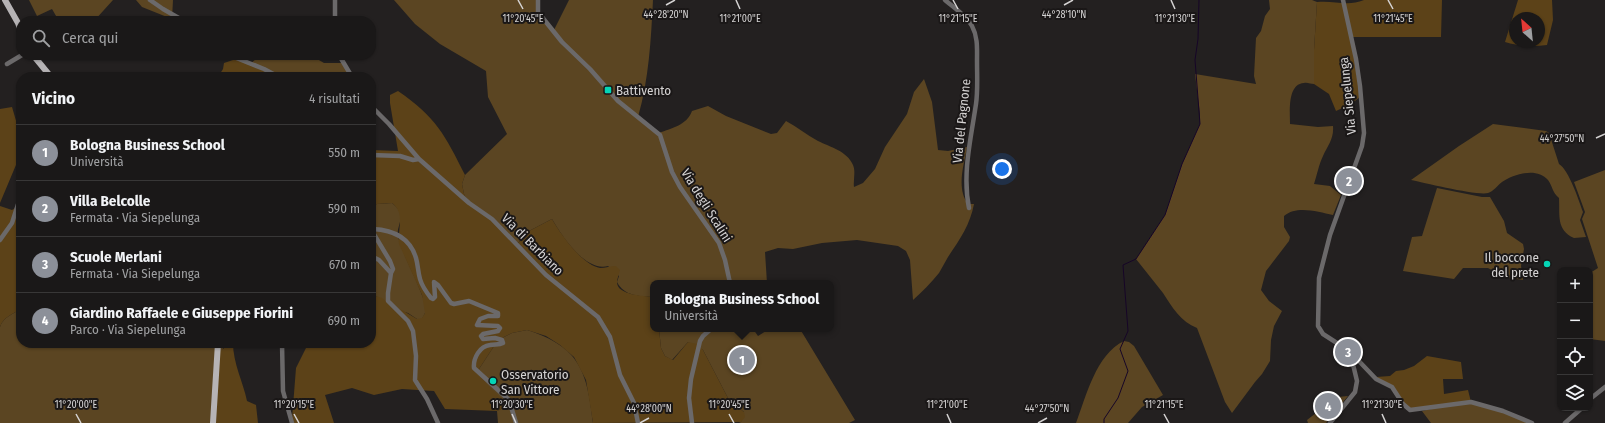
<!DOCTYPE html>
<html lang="it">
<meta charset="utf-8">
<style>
:root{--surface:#1a1818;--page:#272525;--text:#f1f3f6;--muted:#9fa0a2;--line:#383737;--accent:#8c9099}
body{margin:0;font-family:"Fira Sans Condensed",sans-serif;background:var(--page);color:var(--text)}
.controls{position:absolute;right:12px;bottom:12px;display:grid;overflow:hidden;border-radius:8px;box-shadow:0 1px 3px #0004}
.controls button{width:36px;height:36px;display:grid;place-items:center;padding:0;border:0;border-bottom:1px solid var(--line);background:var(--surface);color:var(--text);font:20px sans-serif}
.compass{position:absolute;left:1509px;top:12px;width:36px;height:36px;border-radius:50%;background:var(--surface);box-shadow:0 1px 3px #0004;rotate:333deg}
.you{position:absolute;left:1002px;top:169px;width:14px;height:14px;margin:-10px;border:3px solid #fff;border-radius:50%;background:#1a73e8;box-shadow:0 0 0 6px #1a73e833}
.badge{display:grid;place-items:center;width:26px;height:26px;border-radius:50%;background:var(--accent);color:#fff;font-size:13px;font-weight:700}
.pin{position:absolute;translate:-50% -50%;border:2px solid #fff;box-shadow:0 1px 4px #0006}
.popup{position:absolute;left:650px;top:280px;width:184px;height:52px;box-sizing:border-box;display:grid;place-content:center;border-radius:8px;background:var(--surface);filter:drop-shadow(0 1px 3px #0005);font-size:13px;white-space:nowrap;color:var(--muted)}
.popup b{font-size:15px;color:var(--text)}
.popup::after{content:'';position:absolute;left:50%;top:100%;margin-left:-8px;border:8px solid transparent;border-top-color:var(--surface)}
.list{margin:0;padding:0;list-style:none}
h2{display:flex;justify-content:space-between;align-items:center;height:52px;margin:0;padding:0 16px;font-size:17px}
h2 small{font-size:13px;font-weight:400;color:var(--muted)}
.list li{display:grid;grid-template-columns:26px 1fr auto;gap:12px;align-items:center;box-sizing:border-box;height:56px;padding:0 16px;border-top:1px solid var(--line)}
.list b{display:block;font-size:15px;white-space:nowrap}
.list p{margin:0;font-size:13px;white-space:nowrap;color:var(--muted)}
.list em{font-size:13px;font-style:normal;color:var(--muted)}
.icon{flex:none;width:22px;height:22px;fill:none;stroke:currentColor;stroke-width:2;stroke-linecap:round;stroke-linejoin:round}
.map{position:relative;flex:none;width:1605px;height:423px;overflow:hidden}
.search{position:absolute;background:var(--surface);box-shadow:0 1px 3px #0004;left:16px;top:16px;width:360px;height:44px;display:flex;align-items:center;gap:10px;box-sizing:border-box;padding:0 14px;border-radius:16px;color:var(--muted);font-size:15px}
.panel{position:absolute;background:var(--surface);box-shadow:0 1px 3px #0004;left:16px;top:72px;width:360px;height:276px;border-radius:16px}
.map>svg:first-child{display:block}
.green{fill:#5b4522}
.forest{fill:#5c4218;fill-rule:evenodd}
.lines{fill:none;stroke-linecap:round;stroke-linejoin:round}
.stream{stroke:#160527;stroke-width:1}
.minor{stroke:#6b696a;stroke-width:4.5}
.major{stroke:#b6b3b5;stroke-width:6}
.ticks{fill:none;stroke:#d5d3d3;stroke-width:1.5}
.poi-dot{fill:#05d5b6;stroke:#1a1717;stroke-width:1.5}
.labels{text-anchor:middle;stroke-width:4;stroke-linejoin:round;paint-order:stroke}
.poi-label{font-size:13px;fill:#d5d3d3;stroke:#1a1717;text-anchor:start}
.street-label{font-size:13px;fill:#d5d3d3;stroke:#1a1717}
.ticks-label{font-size:10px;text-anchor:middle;fill:#d5d3d3;stroke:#1a1717;stroke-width:4;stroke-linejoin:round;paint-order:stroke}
</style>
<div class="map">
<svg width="1605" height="423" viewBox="0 0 1605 423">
<rect width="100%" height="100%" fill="#232020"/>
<!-- green -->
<path class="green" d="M29 0H113L94 21H59L52 9 37 16Z
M136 0H173L172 19 142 7Z
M394 0H538L536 6 553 32 569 0H653C651 39 649 79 638 117L659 133C672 128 687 125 692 111L708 106 726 116 771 134 777 133 786 121C797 127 807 135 818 141 830 147 847 151 853 165 856 172 853 180 854 187L863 183 875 169 885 147 907 114 914 92 924 79 932 102 938 150 948 151 967 147C964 165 956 188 968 204H974C970 225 960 239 948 257 945 262 942 268 939 273 931 283 922 292 913 300L910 260 906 251 898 246 857 240 822 243 793 249 778 248 765 252 767 283H653V297C639 296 624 296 617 282L619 276 608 266C585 272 562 236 552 219L529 231 518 243 468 204 464 194 462 184 465 175 507 134 488 97 486 71 440 44 415 24Z
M1269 0H1312L1317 2 1314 50V84C1311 84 1307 82 1304 83 1287 84 1290 112 1290 124L1318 127 1333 126C1334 139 1328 145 1323 156 1319 164 1317 175 1314 184L1330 186 1341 195 1333 215C1318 212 1297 205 1284 216V227L1290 237 1289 241 1266 271 1261 290 1269 301 1282 311 1274 326 1271 340 1270 361 1262 374 1255 382 1232 413 1225 402 1197 328C1181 322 1172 307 1163 293 1154 282 1145 270 1136 259L1165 215 1182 164 1200 124V114L1195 74 1256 84 1254 76 1256 38 1261 31 1265 16 1270 9Z
M261 55H302L312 56 324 63H343L352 77H279L250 64Z
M1493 124 1546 131 1549 133 1559 164C1569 170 1579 201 1583 212L1580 220 1586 237 1574 238C1556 230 1560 215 1559 198 1552 192 1553 187 1548 180 1537 167 1514 174 1502 182 1498 185 1493 192 1488 193 1478 196 1425 183 1411 180L1459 146Z
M1605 170V341L1590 339V273L1598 268 1582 219 1585 212 1574 182Z
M1437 188 1482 197H1490L1504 221 1507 233 1523 244 1524 249 1521 266 1523 280 1505 277 1488 268H1463L1454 279 1403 271 1412 237 1422 236Z
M392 203C409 216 395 226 398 237 405 260 418 281 425 304V313L422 319H417L408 313 395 309 376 296 371 301V206L377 204Z
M21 309V343H229L223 348 214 423H0V327C3 317 13 314 21 309Z
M659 329H753L758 336 769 329H800L855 420 849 423H739L741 422 744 412 729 400 703 350 688 342 672 360 665 356 661 348Z
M527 330C580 347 587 371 593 423H498L497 411 503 408 477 372 498 340 512 333Z
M1124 341 1129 342 1134 346 1163 395 1142 407 1128 423H1076C1086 397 1096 354 1124 341Z
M1348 396 1326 423H1308L1307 420 1316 413 1317 399Z
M1468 403 1486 406 1534 423H1431L1422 411 1454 404Z"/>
<!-- forest -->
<path class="forest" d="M1364 0H1442L1441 37H1351L1360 97 1351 104 1336 111 1329 94 1314 84V50L1317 2C1334 0 1347 7 1364 0Z
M1518 0H1552L1553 20 1547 45C1532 47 1519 46 1505 42ZM1515 18H1539V42H1515Z
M236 59 279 77H218L223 69 224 63Z
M398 91C436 117 445 135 465 175L462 184 464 194 469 204 489 218 518 243 529 231 552 219C560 233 582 265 600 268 605 268 611 266 616 266L620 270C619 274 617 279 617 283 618 295 644 296 653 297V329H659L661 348 665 356 673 360 688 342 697 344 703 350 729 400 744 412 745 417 741 422 593 423 586 380 574 357 560 345 546 336 527 330 512 333 498 340 477 372 485 382 503 400V408L497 411 445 409 434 391 402 389 374 395 352 388 325 395 334 423H293L292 419 296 368 306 348 304 343H371V301L376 296 382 298 395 309 402 310 417 319 422 318 425 313 422 295 399 244C397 229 406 214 392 203L377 204 371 206V150L398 151 390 103V95Z
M12 107 17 124 16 132 21 137V153L0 203V109Z
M21 204V309C13 314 3 317 0 327V206L12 210Z
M229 343H233C233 363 243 382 247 401L256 405 258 423H214L219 353Z
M1427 356 1461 362 1463 379H1443L1444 394 1468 390 1471 402 1410 410 1396 392 1376 377 1390 376 1396 371 1404 370 1414 366Z"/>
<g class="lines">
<!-- stream -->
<path class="stream" d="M1104 423V419L1118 398 1128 371 1120 349 1128 331 1123 265 1136 259 1165 215 1182 164 1200 124 1195 60 1198 39 1199 0"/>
<!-- minor -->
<path class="minor" d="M150 0 163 9 184 21
M335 0V21
M538 0V12L562 42 590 69 618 101 660 135 672 172 680 187 719 243 725 260 730 283
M945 0C954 8 966 15 972 26 978 37 977 49 977 61 977 76 978 90 976 104 971 138 962 174 969 208
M229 55 264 69 279 77
M339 55 352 77
M7 64 22 55
M371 106 389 124 419 159 469 203 492 219 546 275 598 317 610 337 620 375 634 403 638 423
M371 155 400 156 413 160 419 159
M0 240 12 223 21 195
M371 256 379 260 391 273
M282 343 283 391 292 423
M1351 356 1356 358 1376 379 1392 387 1403 404 1410 410 1471 402 1503 411 1532 423
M1590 399 1605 387
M438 423 427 399 415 380 416 356 413 331 408 321 388 301V293L391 273 393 269 390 261 372 231 373 229C393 230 410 238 416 258 418 265 418 272 420 279 422 286 427 293 431 298L433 299 435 297 434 282 438 285 451 303 454 304 469 301 498 313V316H488L480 319 477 325 498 326 500 328 498 331 483 334 481 336 483 339 495 338 502 340 503 343C499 345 495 344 490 345 480 346 473 358 474 368L509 400 516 423
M692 423 689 398 691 379 700 341 703 336 711 329
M1330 423 1355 392 1357 381 1351 356 1340 345 1323 334 1318 326 1319 278 1330 235 1362 146 1364 133 1360 86 1356 59 1343 0
M1565 423 1582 408"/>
<!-- major -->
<path class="major" d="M5 0 18 23 21 31
M33 55 51 77
M213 423 218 343"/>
</g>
<!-- ticks -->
<path class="ticks" d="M518 0 523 9M736 0 740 9M953 0 958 9M1171 0 1175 9M1388 0 1393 9M666 5 675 0M1064 5 1073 0M1596 138 1605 134M76 414 81 423M294 414 299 423M512 414 516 423M729 414 734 423M947 414 951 423M1164 414 1169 423M1382 414 1386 423M640 423 649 418M1038 423 1047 418"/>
<!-- markers -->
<g class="poi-dot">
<rect x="604" y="86" width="8" height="8" rx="2"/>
<circle cx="1547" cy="264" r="4"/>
<circle cx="493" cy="381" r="4"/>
</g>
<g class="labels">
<!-- poi labels -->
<g class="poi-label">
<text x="616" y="95">Battivento</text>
<text x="1539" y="262" text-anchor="end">Il boccone<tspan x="1539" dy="15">del prete</tspan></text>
<text x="501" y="379">Osservatorio<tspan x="501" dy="15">San Vittore</tspan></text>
</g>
<!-- street labels -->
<g class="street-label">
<text transform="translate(1347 96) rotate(-96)" y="5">Via Siepelunga</text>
<text transform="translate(961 121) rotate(-84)" y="5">Via del Pagnone</text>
<text transform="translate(707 205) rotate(58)" y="5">Via degli Scalini</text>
<text transform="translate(533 244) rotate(45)" y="5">Via di Barbiano</text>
</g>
</g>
<g class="ticks-label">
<text x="666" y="18">44°28'20"N</text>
<text x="1064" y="18">44°28'10"N</text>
<text x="523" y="22">11°20'45"E</text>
<text x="740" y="22">11°21'00"E</text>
<text x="958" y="22">11°21'15"E</text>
<text x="1175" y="22">11°21'30"E</text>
<text x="1393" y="22">11°21'45"E</text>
<text x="1562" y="142">44°27'50"N</text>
<text x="76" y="408">11°20'00"E</text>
<text x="294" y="408">11°20'15"E</text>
<text x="512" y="408">11°20'30"E</text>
<text x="729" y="408">11°20'45"E</text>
<text x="947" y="408">11°21'00"E</text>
<text x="1164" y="408">11°21'15"E</text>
<text x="1382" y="408">11°21'30"E</text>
<text x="649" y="412">44°28'00"N</text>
<text x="1047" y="412">44°27'50"N</text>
</g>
</svg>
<div class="controls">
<button>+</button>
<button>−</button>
<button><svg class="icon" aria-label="locate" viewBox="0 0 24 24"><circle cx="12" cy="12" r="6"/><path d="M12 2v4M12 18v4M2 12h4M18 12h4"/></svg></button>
<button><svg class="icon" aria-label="layers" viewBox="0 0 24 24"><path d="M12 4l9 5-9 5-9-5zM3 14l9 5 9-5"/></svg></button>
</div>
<svg class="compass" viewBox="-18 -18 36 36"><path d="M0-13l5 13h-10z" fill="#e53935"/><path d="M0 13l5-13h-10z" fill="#9fa0a2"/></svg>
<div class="you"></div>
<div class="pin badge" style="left:742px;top:360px">1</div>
<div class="popup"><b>Bologna Business School</b>Università</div>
<div class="pin badge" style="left:1349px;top:181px">2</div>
<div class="pin badge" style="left:1348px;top:352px">3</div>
<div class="pin badge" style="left:1328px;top:406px">4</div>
<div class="search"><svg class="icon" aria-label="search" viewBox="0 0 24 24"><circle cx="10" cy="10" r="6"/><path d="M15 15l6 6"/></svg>Cerca qui</div>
<section class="panel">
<h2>Vicino<small>4 risultati</small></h2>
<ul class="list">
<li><span class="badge">1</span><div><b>Bologna Business School</b><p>Università</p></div><em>550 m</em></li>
<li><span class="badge">2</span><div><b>Villa Belcolle</b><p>Fermata · Via Siepelunga</p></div><em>590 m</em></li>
<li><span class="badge">3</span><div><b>Scuole Merlani</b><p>Fermata · Via Siepelunga</p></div><em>670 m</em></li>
<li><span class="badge">4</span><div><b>Giardino Raffaele e Giuseppe Fiorini</b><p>Parco · Via Siepelunga</p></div><em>690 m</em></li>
</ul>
</section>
</div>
